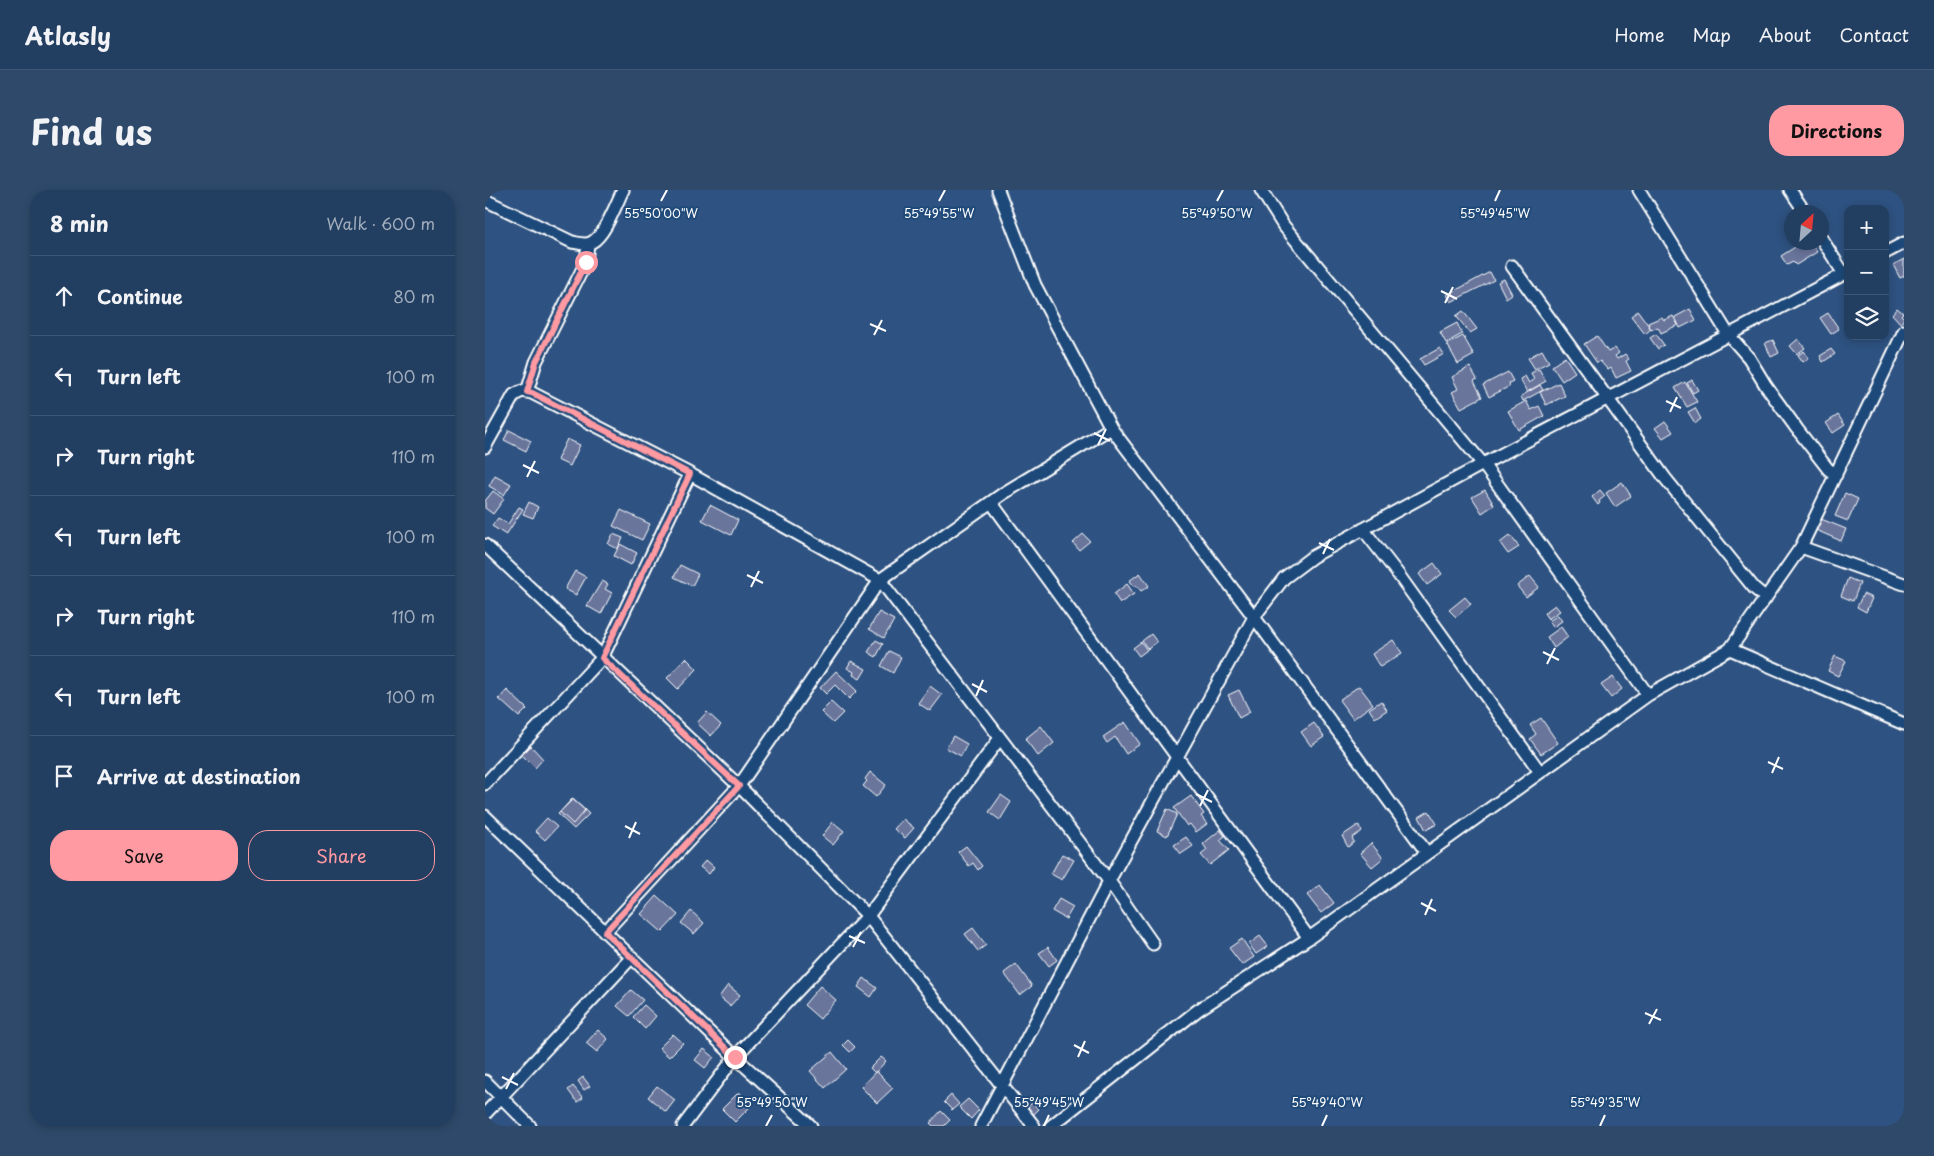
<!DOCTYPE html>
<meta charset="utf-8">
<style>
:root{--surface:#223e61;--page:#2e496a;--text:#f1f3f6;--muted:#a2aebd;--line:#3f5776;--accent:#ff9aa2}
body{margin:0;font-family:"Playpen Sans",sans-serif;background:var(--page);color:var(--text)}
.controls{position:absolute;right:15px;top:15px;display:grid;overflow:hidden;border-radius:10px;box-shadow:0 2px 8px #0003}
.controls button{width:45px;height:45px;display:grid;place-items:center;padding:0;border:0;border-bottom:1px solid var(--line);background:var(--surface);color:var(--text);font:25px sans-serif}
.compass{position:absolute;left:1299px;top:15px;width:45px;height:45px;border-radius:50%;background:var(--surface);box-shadow:0 2px 8px #0003;rotate:26deg}
.stop{position:absolute;width:15px;height:15px;margin:-11px;border:4px solid #ff9aa2;border-radius:50%;background:#fff}
.stop.end{background:#ff9aa2;border-color:#fff;box-shadow:0 1px 5px #0008}
.list{margin:0;padding:0;list-style:none}
h2{display:flex;justify-content:space-between;align-items:center;height:65px;margin:0;padding:0 20px;font-size:21px}
h2 small{font-size:16px;font-weight:400;color:var(--muted)}
.list li{display:grid;grid-template-columns:32px 1fr auto;gap:15px;align-items:center;box-sizing:border-box;height:80px;padding:0 20px;border-top:1px solid var(--line)}
.list b{display:block;font-size:19px;white-space:nowrap}
.list em{font-size:16px;font-style:normal;color:var(--muted)}
.actions{display:flex;gap:10px;padding:15px 20px}
.actions a{flex:1;padding:11px 0;border:1px solid var(--accent);border-radius:20px;text-align:center;font-size:18px;color:var(--accent)}
.actions .main{background:var(--accent);color:#111}
.icon{flex:none;width:28px;height:28px;fill:none;stroke:currentColor;stroke-width:2;stroke-linecap:round;stroke-linejoin:round}
.map{position:relative;flex:none;width:1419px;height:936px;overflow:hidden;border-radius:20px}
header{display:flex;align-items:center;gap:30px;box-sizing:border-box;height:70px;padding:0 25px;background:var(--surface);border-bottom:1px solid var(--line)}
header strong{font-size:24px}
nav{display:flex;gap:28px;margin-inline-start:auto;font-size:18px}
.intro{display:flex;align-items:center;justify-content:space-between;box-sizing:border-box;height:120px;padding:0 30px}
h1{margin:0;font-size:35px}
.button{padding:12px 22px;border-radius:20px;background:var(--accent);color:#111;font-size:18px;font-weight:700}
main{display:flex;gap:30px;padding:0 30px}
aside{flex:1;background:var(--surface);border-radius:20px;box-shadow:0 2px 8px #0003}
.map>svg:first-child{display:block}
.building{fill:#6b749c;stroke:#fff}
.lines{fill:none;stroke-linecap:round;stroke-linejoin:round}
.street-casing{stroke:#fff;stroke-width:15}
.street{stroke:#1f4a7a;stroke-width:11}
.route{stroke:#ff9aa2;stroke-width:6}
.ticks{fill:none;stroke:#fff;stroke-width:2}
.ticks-label{font-size:12px;text-anchor:middle;fill:#fff;stroke:#1f4a7a;stroke-width:4;stroke-linejoin:round;paint-order:stroke}
</style>
<header>
<strong>Atlasly</strong>
<nav><a>Home</a><a>Map</a><a>About</a><a>Contact</a></nav>
</header>
<div class="intro"><h1>Find us</h1><a class="button">Directions</a></div>
<main>
<aside>
<h2>8 min<small>Walk · 600 m</small></h2>
<ul class="list">
<li><svg class="icon" aria-label="ahead" viewBox="0 0 24 24"><path d="M12 20V5M6 11l6-6 6 6"/></svg><div><b>Continue</b></div><em>80 m</em></li>
<li><svg class="icon" aria-label="left" viewBox="0 0 24 24"><path d="M17 20v-9H6M10 6l-5 5 5 5"/></svg><div><b>Turn left</b></div><em>100 m</em></li>
<li><svg class="icon" aria-label="right" viewBox="0 0 24 24"><path d="M7 20v-9h11M14 6l5 5-5 5"/></svg><div><b>Turn right</b></div><em>110 m</em></li>
<li><svg class="icon" aria-label="left" viewBox="0 0 24 24"><path d="M17 20v-9H6M10 6l-5 5 5 5"/></svg><div><b>Turn left</b></div><em>100 m</em></li>
<li><svg class="icon" aria-label="right" viewBox="0 0 24 24"><path d="M7 20v-9h11M14 6l5 5-5 5"/></svg><div><b>Turn right</b></div><em>110 m</em></li>
<li><svg class="icon" aria-label="left" viewBox="0 0 24 24"><path d="M17 20v-9H6M10 6l-5 5 5 5"/></svg><div><b>Turn left</b></div><em>100 m</em></li>
<li><svg class="icon" aria-label="arrive" viewBox="0 0 24 24"><path d="M6 21V4h12l-3 4 3 4H6"/></svg><div><b>Arrive at destination</b></div></li>
</ul>
<div class="actions"><a class="main">Save</a><a>Share</a></div>
</aside>
<div class="map">
<svg width="1419" height="936" viewBox="0 0 1419 936">
<rect width="100%" height="100%" fill="#2e5281"/>
<filter id="ink" filterUnits="userSpaceOnUse"><feTurbulence type="fractalNoise" baseFrequency=".02" numOctaves="2"/><feDisplacementMap in="SourceGraphic" scale="10" xChannelSelector="R" yChannelSelector="G"/><feConvolveMatrix kernelMatrix="1 2 1 2 8 2 1 2 1" color-interpolation-filters="sRGB"/></filter>
<g filter="url(#ink)">
<!-- building -->
<path class="building" d="M1318 52H1326L1332 62 1311 75 1308 72 1302 75 1296 66Z
M1419 69V86L1415 88 1408 75Z
M1005 82 1009 90 966 112 962 105Z
M1019 89 1027 104 1021 108 1013 92Z
M1412 118 1418 123 1416 125 1419 128 1416 134 1407 124Z
M1205 119 1211 130 1195 138 1190 127Z
M978 121 992 139 985 143 971 126Z
M1153 121 1166 139 1160 144 1146 126Z
M1343 123 1354 139 1346 144 1335 128Z
M1188 126 1193 135 1176 143 1173 137 1166 140 1163 133 1177 127 1179 130Z
M972 133 977 144 961 153 955 142Z
M1171 144 1179 155 1173 159 1165 148Z
M978 146 989 165 973 174 962 154Z
M1112 146 1123 162 1130 158 1134 163 1130 166 1132 169 1140 164 1144 169 1141 171 1146 181 1131 188 1126 178 1123 180 1115 171 1112 173 1099 154Z
M1313 149 1320 158 1312 164 1305 156Z
M1288 150 1294 163 1286 167 1280 153Z
M955 158 959 164 939 175 935 169Z
M1346 159 1350 164 1338 172 1335 166Z
M1057 160 1064 172 1050 179 1043 168Z
M1319 161 1324 168 1318 172 1313 165Z
M1080 167 1090 182 1077 191 1067 176Z
M985 177 992 189 989 191 997 207 976 218 967 202 973 199 967 187Z
M1054 179 1061 191 1042 202 1035 189 1040 186 1044 193 1049 190 1046 183Z
M1023 182 1028 191 1024 193 1025 196 1004 207 998 195Z
M1207 190 1213 200 1208 203 1202 193Z
M1200 192 1212 212 1202 217 1190 198Z
M1074 193 1080 206 1061 215 1055 202Z
M1055 195 1058 200 1038 211 1036 206Z
M1041 211 1046 220 1054 216 1059 226 1034 240 1023 221Z
M1210 218 1216 229 1210 233 1203 222Z
M1353 225 1360 235 1348 243 1341 233Z
M1180 231 1188 242 1178 248 1170 238Z
M24 240 46 251 41 261 19 250Z
M82 249 95 255 85 276 72 270Z
M10 285 26 294 19 305 4 296Z
M1137 292 1146 306 1130 317 1121 303Z
M1000 300 1009 315 997 323 987 307Z
M1115 300 1120 306 1114 311 1115 313 1113 315 1107 307Z
M8 301 19 309 8 324 0 318V311Z
M1360 303 1373 309 1363 331 1350 326Z
M44 312 53 317 48 328 38 324Z
M225 315 253 330 246 345 217 330Z
M34 317 38 319 21 345 7 336 13 328 23 334Z
M136 320 165 334 157 350 128 336Z
M1336 329 1361 339 1356 351 1331 340Z
M128 344 138 348 133 359 123 354Z
M598 344 605 351 594 360 588 353Z
M1025 345 1034 357 1023 364 1015 353Z
M135 354 152 363 146 375 129 366Z
M949 373 957 384 942 395 934 384Z
M195 375 213 384 207 396 189 387Z
M90 381 101 387 91 405 80 399Z
M655 383 664 396 656 401 651 395 649 397 644 391Z
M1045 386 1054 397 1041 407 1032 396Z
M1363 388 1375 393 1368 411 1356 406Z
M117 391 123 394 120 399 127 403 116 424 102 416Z
M642 394 649 404 635 413 629 404Z
M1378 404 1387 408 1381 422 1372 417Z
M980 407 986 414 971 427 964 420Z
M1070 415 1075 421 1063 429 1059 423Z
M394 422 409 430 399 448 384 439Z
M1073 425 1077 431 1068 437 1064 431Z
M1076 437 1083 447 1069 458 1062 447Z
M666 444 672 452 663 459 657 451Z
M391 450 398 454 391 467 383 462Z
M908 450 917 463 895 477 887 464Z
M656 452 662 460 654 466 648 458Z
M404 461 416 467 408 483 396 476Z
M1350 466 1361 471 1353 486 1343 481Z
M201 468 212 479 193 499 182 488Z
M366 471 381 479 375 489 368 485 369 482 362 478Z
M351 481 372 501 364 509 350 495 341 504 335 498Z
M1128 487 1137 499 1126 508 1116 495Z
M445 496 457 505 445 521 433 513Z
M874 496 888 514 868 529 854 510Z
M22 500 42 519 34 527 14 509Z
M754 500 765 522 754 528 743 505Z
M896 511 902 520 890 528 884 519Z
M346 512 358 523 348 533 336 522Z
M222 522 236 535 226 546 212 533Z
M1056 528 1073 553 1056 564 1045 549 1051 544 1045 535Z
M640 532 655 554 641 564 630 547 622 553 618 547Z
M829 533 839 547 826 556 816 542Z
M556 536 569 553 553 566 540 549Z
M468 546 482 554 476 566 461 558Z
M46 556 58 569 50 578 37 565Z
M385 582 401 595 391 607 378 596 382 591 380 589Z
M516 605 526 612 515 630 504 622Z
M706 606 719 624 716 626 722 634 711 642 705 634 702 636 689 618Z
M87 609 100 620 88 634 75 622Z
M88 609 104 624 89 639 73 624Z
M682 619 692 624 682 646 672 641Z
M944 621 952 634 941 640 934 627Z
M62 628 72 637 60 650 50 641Z
M418 629 429 638 420 648 409 639Z
M348 632 359 641 348 655 337 646Z
M873 635 877 641 867 648 869 652 863 657 857 646Z
M735 640 740 646 735 650 744 660 725 675 716 665 722 660 718 654Z
M701 647 708 656 696 664 689 655Z
M886 653 898 668 887 677 875 663Z
M481 656 497 676 493 680 488 673 484 676 473 662Z
M577 664 589 670 577 690 566 684Z
M221 670 229 677 224 684 215 677Z
M835 695 849 713 836 723 822 705Z
M172 706 193 725 177 742 156 724Z
M574 709 588 717 581 729 567 721Z
M206 721 219 733 209 744 196 733Z
M488 738 501 755 493 761 480 744Z
M775 746 783 756 771 764 764 754Z
M757 749 769 767 757 775 744 758Z
M563 757 572 770 564 776 554 763Z
M531 774 547 796 535 805 519 783Z
M379 788 392 798 386 807 373 797Z
M243 795 255 805 245 816 234 807Z
M335 796 351 810 335 829 319 815Z
M146 800 158 810 144 826 132 816Z
M159 815 171 826 160 839 148 827Z
M113 840 123 849 112 862 101 853Z
M188 844 198 853 184 867 174 858Z
M363 850 370 857 365 862 358 855Z
M219 859 229 867 220 878 210 870Z
M347 862 361 879 340 898 325 881Z
M396 867 401 871 390 883 385 878Z
M391 881 408 898 392 913 376 897Z
M98 887 105 896 99 900 93 891Z
M88 896 98 908 92 912 83 900Z
M172 896 190 910 181 922 163 907Z
M254 902 267 915 250 932 237 919Z
M466 905 474 914 467 920 459 912Z
M483 909 494 920 486 929 474 917Z
M547 913 554 919 547 926 540 920Z
M456 921 465 930 459 936H448L445 933Z"/>
<g class="lines">
<defs>
<path id="street" d="M513 0 550 95 626 238 769 427 942 663
M776 0 798 35 998 274 1163 505
M1154 0 1243 144 1264 168 1281 196 1312 239 1343 279 1351 285
M1305 0 1320 22
M0 10 87 52C93 53 101 56 107 52 120 45 131 14 138 0
M1336 48 1359 84
M1400 63 1419 53
M1027 76 1180 288 1269 398 1281 408
M42 202 51 172 101 72 103 54
M0 257 29 205 37 201 47 203 205 284 395 390 624 691 668 754
M506 312 824 748
M878 339 913 384 1055 582
M0 355 254 596 383 726 549 936
M1316 357 1419 394
M1245 459 1419 534
M0 594 117 468 205 284
M0 626 250 867 326 936
M120 742 254 596 395 390 519 303 626 238
M0 891 45 936
M0 924 147 767
M198 936 250 867 383 726 515 548
M496 936 624 691 769 427 799 388 827 367 998 274 1363 82
M566 936 713 820 824 748 1163 505 1245 459 1316 357 1419 141"/>
</defs>
<!-- street casing -->
<use href="#street" class="street-casing"/>
<!-- street -->
<use href="#street" class="street"/>
</g>
</g>
<g class="lines" filter="url(#ink)">
<!-- route -->
<path class="route" d="M101 72 51 172 42 202 47 203 205 284 117 468 254 596 120 742 250 867"/>
</g>
<!-- ticks -->
<path class="ticks" d="M176 11 182 0M454 11 460 0M732 11 738 0M1010 11 1015 0M956 101 972 109M960 113 968 97M385 134 401 141M389 145 397 130M1181 211 1196 218M1185 222 1192 207M609 243 625 251M613 255 621 239M38 275 54 283M42 287 50 271M834 353 849 360M838 364 845 349M262 385 278 393M266 397 274 381M1058 462 1074 470M1062 474 1070 458M487 494 502 502M491 506 498 490M1283 572 1298 579M1287 583 1294 567M711 604 727 612M715 616 723 600M140 636 155 644M144 648 151 632M936 713 951 721M940 725 947 709M364 746 380 753M368 757 376 742M1160 823 1176 830M1164 834 1172 819M589 855 604 863M593 867 600 851M17 887 33 895M21 899 29 883M281 936 287 925M559 936 564 925M837 936 842 925M1115 936 1120 925"/>
<g class="ticks-label">
<text x="176" y="28">55°50'00"W</text>
<text x="454" y="28">55°49'55"W</text>
<text x="732" y="28">55°49'50"W</text>
<text x="1010" y="28">55°49'45"W</text>
<text x="287" y="917">55°49'50"W</text>
<text x="564" y="917">55°49'45"W</text>
<text x="842" y="917">55°49'40"W</text>
<text x="1120" y="917">55°49'35"W</text>
</g>
</svg>
<div class="controls">
<button>+</button>
<button>−</button>
<button><svg class="icon" aria-label="layers" viewBox="0 0 24 24"><path d="M12 4l9 5-9 5-9-5zM3 14l9 5 9-5"/></svg></button>
</div>
<svg class="compass" viewBox="-18 -18 36 36"><path d="M0-13l5 13h-10z" fill="#e53935"/><path d="M0 13l5-13h-10z" fill="#a2aebd"/></svg>
<div class="stop" style="left:101px;top:72px"></div>
<div class="stop end" style="left:250px;top:867px"></div>
</div>
</main>
